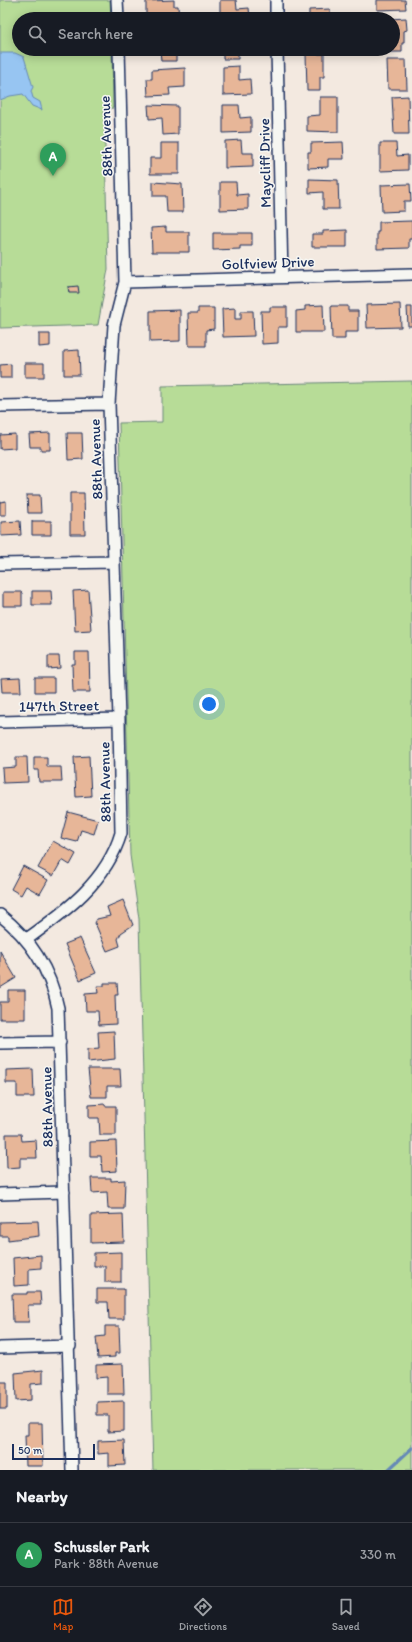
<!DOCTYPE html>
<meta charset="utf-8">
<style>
:root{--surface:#171b24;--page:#20242c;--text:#f1f3f6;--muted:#9ea1a6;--line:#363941;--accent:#ea580c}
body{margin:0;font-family:Itim,sans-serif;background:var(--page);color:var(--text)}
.scale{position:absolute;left:12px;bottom:10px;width:83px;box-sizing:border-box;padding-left:4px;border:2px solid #1b2f5e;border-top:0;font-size:11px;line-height:14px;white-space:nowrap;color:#1b2f5e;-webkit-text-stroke:3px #f6f6f2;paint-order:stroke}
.you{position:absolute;left:209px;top:704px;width:14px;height:14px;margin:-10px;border:3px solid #fff;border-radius:50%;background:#1a73e8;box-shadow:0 0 0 6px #1a73e833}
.badge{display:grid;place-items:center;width:26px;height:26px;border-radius:50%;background:var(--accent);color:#fff;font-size:13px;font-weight:700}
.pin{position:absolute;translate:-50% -33px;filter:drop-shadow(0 1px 2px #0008)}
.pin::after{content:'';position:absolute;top:21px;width:14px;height:12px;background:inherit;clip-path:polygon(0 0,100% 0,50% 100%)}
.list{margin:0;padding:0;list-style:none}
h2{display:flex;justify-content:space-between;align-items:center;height:52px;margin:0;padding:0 16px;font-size:17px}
h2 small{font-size:13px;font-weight:400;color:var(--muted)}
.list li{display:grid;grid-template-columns:26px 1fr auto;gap:12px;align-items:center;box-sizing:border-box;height:64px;padding:0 16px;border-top:1px solid var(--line)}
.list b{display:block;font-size:15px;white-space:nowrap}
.list p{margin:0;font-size:13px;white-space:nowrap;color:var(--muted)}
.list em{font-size:13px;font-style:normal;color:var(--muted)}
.icon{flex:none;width:22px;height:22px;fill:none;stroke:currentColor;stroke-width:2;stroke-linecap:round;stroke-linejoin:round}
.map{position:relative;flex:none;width:412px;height:1470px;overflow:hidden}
.search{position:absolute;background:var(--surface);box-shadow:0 2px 10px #0003;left:12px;right:12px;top:12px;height:44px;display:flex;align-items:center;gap:10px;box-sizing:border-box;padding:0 14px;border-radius:22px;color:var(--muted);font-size:15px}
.sheet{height:116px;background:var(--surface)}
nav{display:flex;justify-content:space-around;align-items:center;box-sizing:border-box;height:56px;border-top:1px solid var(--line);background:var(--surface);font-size:11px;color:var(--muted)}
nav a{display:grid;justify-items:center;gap:2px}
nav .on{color:var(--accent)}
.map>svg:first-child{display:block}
.green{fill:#b7dc97;stroke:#69867a}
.water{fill:#97c5f2;stroke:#6589b7}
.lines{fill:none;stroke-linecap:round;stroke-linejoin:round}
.stream{stroke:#6589b7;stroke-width:3.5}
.building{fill:#e7b698;stroke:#1b2f5e}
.minor-casing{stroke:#1b2f5e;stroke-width:14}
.minor{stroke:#f6f6f2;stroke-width:11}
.labels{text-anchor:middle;stroke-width:3;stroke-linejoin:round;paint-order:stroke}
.street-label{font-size:15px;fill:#1b2f5e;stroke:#f6f6f2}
</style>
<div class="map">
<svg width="412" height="1470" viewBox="0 0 412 1470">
<rect width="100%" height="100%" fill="#f3e9e0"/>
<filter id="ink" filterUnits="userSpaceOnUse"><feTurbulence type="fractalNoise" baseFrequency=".025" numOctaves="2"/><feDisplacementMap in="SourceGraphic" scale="8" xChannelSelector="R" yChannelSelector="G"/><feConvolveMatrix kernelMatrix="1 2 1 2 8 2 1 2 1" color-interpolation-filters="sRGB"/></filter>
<g filter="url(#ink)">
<!-- green -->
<path class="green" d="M0 0H110L111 19H19V49H112L113 108 104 109 108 269 98 325 0 328Z
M412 381V1470H153L139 919 130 855 119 423 162 422V386Z"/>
<!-- water -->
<path class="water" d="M0 53H15L24 57 33 87 31 91 33 98 40 102 42 110 32 106 23 94 10 96 0 100Z"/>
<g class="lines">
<!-- stream -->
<path class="stream" d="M388 1470 412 1448"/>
</g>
<!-- building -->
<path class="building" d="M174 0V6H178L179 19H146V1Z
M220 0H236L237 9 249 8 250 19H220Z
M377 0H405L406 9 377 10Z
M330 9V19H309V10Z
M406 18 407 30 404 31V43H402V52H386V49H393V19H390Z
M160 49H176V61H161Z
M223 49H238V59H223Z
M306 54H324V77H320V90H307Z
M387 60H406L407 89H388Z
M239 66V80L250 79 251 94 223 95V67Z
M185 68V87L169 88 170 95 148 96 147 79H152V70Z
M408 96 409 134H394L392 97Z
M320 97H338V132L307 131V116L320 115Z
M148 105 178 106V134L163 135 162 118 149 119Z
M223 105H239L240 118 251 117V132L223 133Z
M241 140 242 153H253V167L225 168V141Z
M343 142 344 159H328V167L308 168V152H311V143Z
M161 143H179V174H150V158H161Z
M380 143H396L397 156 408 155V170L380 171Z
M309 179 338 180 339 209H323V192L309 193Z
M153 182 182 184 183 212H167L166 196H153Z
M220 182H236L237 195 248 194V209L220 210Z
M410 184 411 201H404V211L382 212 381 185Z
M412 221V239H409V248L377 249V232H379V222Z
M166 227V232H189V252H152L151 228Z
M347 230V247H312V234H323V231Z
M213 233H252V246H240V249L213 250Z
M78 286 79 293H69L68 287Z
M400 304 401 327 367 328 366 305Z
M323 305 324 332H296V311L305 310V306Z
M331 306H348V311H358V332H345V339H332Z
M270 307H287V327H278V343L262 344 261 311H270Z
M407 307H412V326H408Z
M198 308H214V329L206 330V346H189L188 313H198Z
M235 308V319H241V311H253L254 336 223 337 222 309Z
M180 310V341L150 342V311Z
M39 334H50V346L39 347Z
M79 350 80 375H64V351Z
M25 363H44V377H25Z
M11 364V378H0V365Z
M50 433V450H41V447H30L29 434Z
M67 433H82L83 459 68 460Z
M15 434V448L0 449V435Z
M70 493H84L85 534H70Z
M27 495H40L41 513H28Z
M6 501V515H0V502Z
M20 521 21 535 1 536V522Z
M32 521H51V535H32Z
M88 590 91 630 75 631 73 591Z
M32 591H51L52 605H32Z
M3 592H22V606H3Z
M75 652H89L90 692H73L72 664H75Z
M48 656H59L60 668 48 669Z
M20 678 21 692H2L1 679Z
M35 678H54V692H35Z
M89 756 91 796 76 797 74 757Z
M16 757H27L28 782 3 783 2 768 16 767Z
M34 757H47V767H61L62 782H39L38 770H34Z
M68 812 98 820 94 834 81 830 77 842 61 838Z
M53 841 76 854 70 865 62 860 53 876 38 868Z
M23 866 48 880 40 894 26 886 21 895 11 889Z
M123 900 133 925 121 933 118 939 120 946 107 951 95 923 97 919 110 916 107 907Z
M80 938 96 973 80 980 65 944Z
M0 951 16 978 0 988Z
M104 983H117L118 995H115L116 1024 99 1025 98 1011H86L85 994 98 993 97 986H104Z
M8 990H25V1019H0V1002H8Z
M114 1031 115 1059 88 1062V1049L99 1048 98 1032Z
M33 1069 34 1097H17V1083H6V1070Z
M88 1069H120L121 1086H107V1097H91Z
M105 1104V1106H116V1135H100L99 1118H89V1105Z
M6 1134H21L22 1141 36 1140 37 1158H20V1167L7 1168Z
M116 1141 117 1171 102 1172 101 1156H90V1142Z
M91 1178H111V1181L125 1180 124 1209H108L107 1192 92 1193Z
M123 1214 124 1242 91 1243V1215Z
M38 1221 39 1236 8 1240V1236H0V1222Z
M121 1252V1282H105V1266H94V1253Z
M41 1255V1268L29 1269V1285L14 1286 13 1258Z
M97 1289H124V1319H109L108 1302H97Z
M27 1292H40L41 1305H28L29 1322H13L12 1294H27Z
M105 1326H119L120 1353H115V1357L98 1358 96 1337 105 1336Z
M123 1364 124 1394H107V1377L96 1378V1365Z
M43 1370V1383L31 1384V1400L16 1401 15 1373Z
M0 1382H7V1409H0Z
M124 1401V1431L108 1432V1415H97V1402Z
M28 1423H42L43 1466H26L25 1435H28Z
M124 1440 125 1465 109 1466V1453L98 1454V1441Z"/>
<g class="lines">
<defs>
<path id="minor" d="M117 0 118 19
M276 0V19
M277 49 282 277
M125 282 412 274
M0 406 109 404
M0 564 114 562
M0 722 119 719
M0 915C31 939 50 969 58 1008L72 1470
M27 939C66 911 107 881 121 833L119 719 109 404 114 325 125 282 119 49
M0 1043 60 1042
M0 1194 64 1192
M0 1348 70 1346"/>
</defs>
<!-- minor casing -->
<use href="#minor" class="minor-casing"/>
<!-- minor -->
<use href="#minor" class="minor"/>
</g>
</g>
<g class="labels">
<!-- street labels -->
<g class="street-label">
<text transform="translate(106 136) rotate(-92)" y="5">88th Avenue</text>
<text transform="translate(265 163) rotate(-91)" y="5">Maycliff Drive</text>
<text transform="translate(268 263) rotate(-2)" y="5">Golfview Drive</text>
<text transform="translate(96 459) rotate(-92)" y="5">88th Avenue</text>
<text transform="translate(59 706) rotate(-1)" y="5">147th Street</text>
<text transform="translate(105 782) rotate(-91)" y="5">88th Avenue</text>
<text transform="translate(47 1107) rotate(-91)" y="5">88th Avenue</text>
</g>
</g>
</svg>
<div class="scale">50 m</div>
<div class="you"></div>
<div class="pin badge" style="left:53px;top:176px;background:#2e9e5b">A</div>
<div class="search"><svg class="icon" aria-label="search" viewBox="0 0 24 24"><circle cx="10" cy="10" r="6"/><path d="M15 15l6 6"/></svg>Search here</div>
</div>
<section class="sheet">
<h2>Nearby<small></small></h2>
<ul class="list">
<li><span class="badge" style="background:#2e9e5b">A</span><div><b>Schussler Park</b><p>Park · 88th Avenue</p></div><em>330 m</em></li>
</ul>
</section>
<nav>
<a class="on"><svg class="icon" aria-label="map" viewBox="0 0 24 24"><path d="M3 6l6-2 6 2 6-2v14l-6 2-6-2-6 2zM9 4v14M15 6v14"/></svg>Map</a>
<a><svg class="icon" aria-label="directions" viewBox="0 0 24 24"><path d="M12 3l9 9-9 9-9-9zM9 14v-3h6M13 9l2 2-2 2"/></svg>Directions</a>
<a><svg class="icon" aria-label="saved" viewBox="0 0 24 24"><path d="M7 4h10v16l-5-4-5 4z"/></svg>Saved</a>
</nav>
